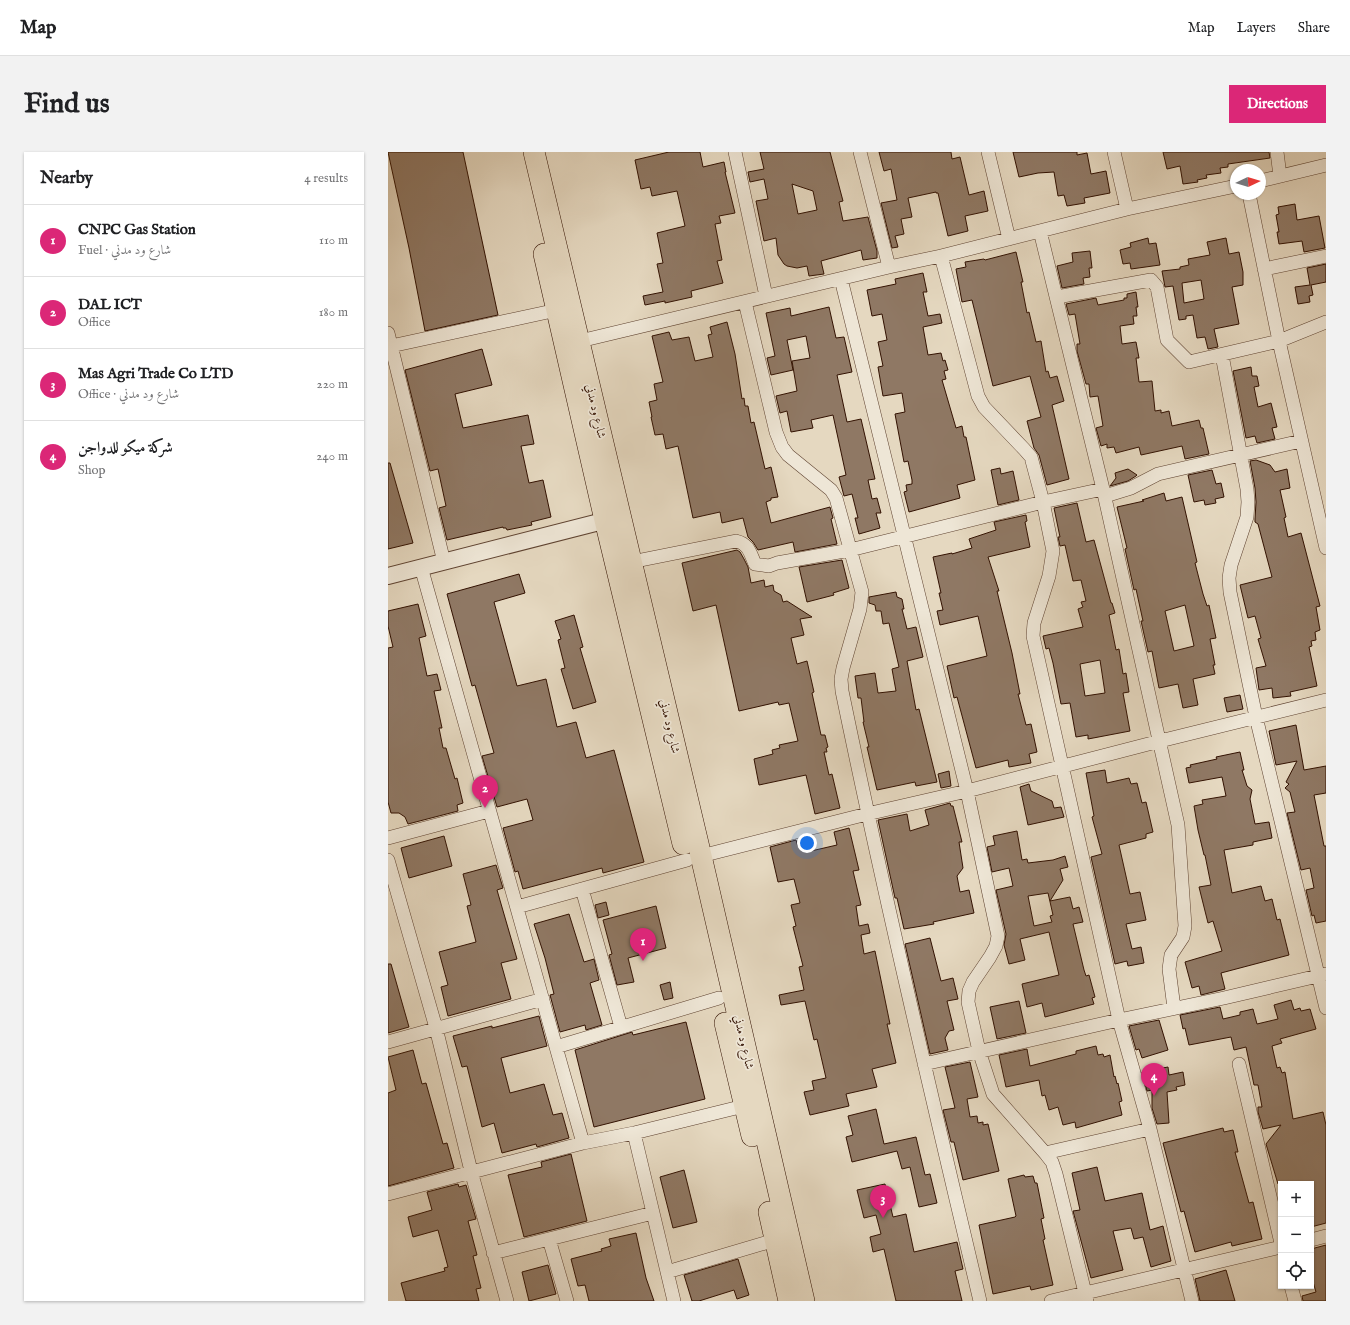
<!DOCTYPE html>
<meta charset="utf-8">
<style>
:root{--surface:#fff;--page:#f2f2f2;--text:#202124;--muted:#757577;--line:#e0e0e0;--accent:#db2777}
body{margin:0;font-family:"IM FELL English",Amiri,serif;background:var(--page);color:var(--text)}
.controls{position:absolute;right:12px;bottom:12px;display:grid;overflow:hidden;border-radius:0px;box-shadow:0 1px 3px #0004}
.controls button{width:36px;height:36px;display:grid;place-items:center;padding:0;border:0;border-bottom:1px solid var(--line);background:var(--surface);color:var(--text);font:20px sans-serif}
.compass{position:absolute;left:842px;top:12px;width:36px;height:36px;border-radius:50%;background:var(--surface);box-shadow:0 1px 3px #0004;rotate:86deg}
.you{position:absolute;left:419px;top:691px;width:14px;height:14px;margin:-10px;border:3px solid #fff;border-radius:50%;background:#1a73e8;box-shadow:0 0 0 6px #1a73e833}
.badge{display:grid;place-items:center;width:26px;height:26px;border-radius:50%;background:var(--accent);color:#fff;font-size:13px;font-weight:700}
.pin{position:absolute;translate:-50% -33px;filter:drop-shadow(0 1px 2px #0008)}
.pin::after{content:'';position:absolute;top:21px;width:14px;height:12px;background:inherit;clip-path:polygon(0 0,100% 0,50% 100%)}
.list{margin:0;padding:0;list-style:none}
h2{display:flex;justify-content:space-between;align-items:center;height:52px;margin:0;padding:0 16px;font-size:17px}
h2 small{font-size:13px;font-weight:400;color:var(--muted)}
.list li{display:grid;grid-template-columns:26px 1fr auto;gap:12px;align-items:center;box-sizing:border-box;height:72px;padding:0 16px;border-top:1px solid var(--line)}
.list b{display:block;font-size:15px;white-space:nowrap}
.list p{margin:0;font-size:13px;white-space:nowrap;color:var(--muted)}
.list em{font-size:13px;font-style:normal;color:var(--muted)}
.icon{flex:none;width:22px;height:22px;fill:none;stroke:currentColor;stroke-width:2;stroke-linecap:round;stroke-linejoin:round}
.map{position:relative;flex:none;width:938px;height:1149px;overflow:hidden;border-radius:0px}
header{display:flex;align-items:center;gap:24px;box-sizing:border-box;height:56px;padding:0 20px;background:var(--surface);border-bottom:1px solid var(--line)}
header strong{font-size:19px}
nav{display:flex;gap:22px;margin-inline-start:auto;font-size:14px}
.intro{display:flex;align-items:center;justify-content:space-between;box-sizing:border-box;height:96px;padding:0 24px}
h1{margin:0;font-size:28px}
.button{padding:10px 18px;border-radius:0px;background:var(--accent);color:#fff;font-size:14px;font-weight:700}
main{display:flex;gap:24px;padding:0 24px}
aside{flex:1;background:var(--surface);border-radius:0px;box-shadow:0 1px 3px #0004}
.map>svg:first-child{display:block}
.building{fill:#8f7864;stroke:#321101;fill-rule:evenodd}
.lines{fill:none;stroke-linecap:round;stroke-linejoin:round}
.minor-casing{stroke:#5f4331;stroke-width:14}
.tertiary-casing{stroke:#5f4331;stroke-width:18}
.trunk-casing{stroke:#321101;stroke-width:22}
.minor{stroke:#eee6d6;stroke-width:13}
.tertiary{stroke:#eee6d6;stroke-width:16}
.trunk{stroke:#e5d8c0;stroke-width:21}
.labels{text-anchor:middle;stroke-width:3.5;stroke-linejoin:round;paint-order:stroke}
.street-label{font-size:12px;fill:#321101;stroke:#eee6d6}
</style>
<header>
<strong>Map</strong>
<nav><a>Map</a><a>Layers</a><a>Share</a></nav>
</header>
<div class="intro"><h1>Find us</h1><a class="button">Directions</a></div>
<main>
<aside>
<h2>Nearby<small>4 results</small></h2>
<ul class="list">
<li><span class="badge">1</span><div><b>CNPC Gas Station</b><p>Fuel · شارع ود مدني</p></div><em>110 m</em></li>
<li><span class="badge">2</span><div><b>DAL ICT</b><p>Office</p></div><em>180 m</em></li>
<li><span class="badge">3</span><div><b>Mas Agri Trade Co LTD</b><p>Office · شارع ود مدني</p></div><em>220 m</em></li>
<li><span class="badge">4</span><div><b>شركة ميكو للدواجن</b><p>Shop</p></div><em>240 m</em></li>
</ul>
</aside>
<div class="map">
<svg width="938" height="1149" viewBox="0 0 938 1149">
<rect width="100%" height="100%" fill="#e5d8c0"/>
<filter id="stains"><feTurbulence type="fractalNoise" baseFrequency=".005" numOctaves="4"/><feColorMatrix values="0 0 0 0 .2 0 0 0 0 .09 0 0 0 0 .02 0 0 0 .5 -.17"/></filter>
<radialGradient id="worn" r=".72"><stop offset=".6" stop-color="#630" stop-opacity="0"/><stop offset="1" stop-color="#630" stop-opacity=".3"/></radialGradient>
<!-- building -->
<path class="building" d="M0 0H75L110 163 37 179 21 96Z
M281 0H312L315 15 336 10 338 20H337L347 61 331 64 333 71 327 72 334 108 329 109 335 131 303 139 304 145 277 151V149L257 153 255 144 275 140 269 112 275 111 269 81 297 74 289 39 264 44 262 35 253 37 247 8Z
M372 0H442L455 49 451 50 455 69 480 65 489 99V106L475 108 473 98 433 109 436 122 421 124 419 114 409 116 399 114 396 112 390 103 388 86 376 89 368 49 380 47 376 27 362 30 360 20 376 17ZM404 32 425 39 429 58 410 62Z
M491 0H563L564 7 572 5 581 43 596 39 600 59 577 64 580 79 560 84 550 41H548V40L520 46 524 65 513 67 516 82 507 84 510 95 504 96 493 51 509 48 503 17 496 19Z
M625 0H689V3L699 1 703 22 718 19 722 41 696 46 697 51 679 54 676 43 670 44 666 20 650 21 631 25Z
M775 0H881L882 6 840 12V15L832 16 833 21 818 23 819 26 809 28 810 30 795 32 792 14 779 17Z
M907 52 909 68 931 64 937 96 916 100 914 89 891 92 889 80H891L888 63 891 62 890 55Z
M760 86 761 92 768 91 772 113 743 117 742 111 735 112 732 98 743 95 742 91Z
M838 86 841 102 851 100 855 120V133L844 135 851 172 826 177 830 195 820 197 817 185 809 186 805 163 798 164V167L791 168 785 134 777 135 774 119 792 117V115L801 113 800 107 822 103 819 90ZM813 128 816 147 796 151 794 131Z
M702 99 704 116H701L702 125 695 126 696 132 674 136 669 114 685 110 684 101Z
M628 100 635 130H633L639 161 641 160 648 190 653 189 658 220 660 219 662 226 669 224 676 249 664 253 681 327 659 333 651 303 646 296 639 269 653 265 642 224 605 234 584 148 574 150 568 117 578 115 577 110 596 107 597 108Z
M938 112V130L923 133 925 143 921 144 922 150 910 152 907 135 922 133 919 116Z
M535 121 539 140H535L540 164 552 162 554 171 535 175 540 203 553 201 555 209 557 208 560 218 556 219 558 227 554 228 568 276 574 274 576 285H578L587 328 569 333 572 346 521 360 516 340 519 339 518 333 524 332V328L520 309 516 310 507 262 517 260 514 241 495 244 490 215 495 214 490 190 499 188 494 162 484 164 479 138 508 132 507 127Z
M748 140 750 155H748L749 164H745L746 172 732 174 734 192 748 190 751 206H748L751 230 764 229 767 259 773 258V261L781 259 784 274 811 268 813 276H815L821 302 797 307 794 294 753 303 751 295 728 301 726 295 719 296V292L713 294 708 276 715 274 710 244 702 245 701 232H698L689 199V192H692L687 162 681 163 678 152 708 146 710 153 736 148V146H739V142Z
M441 155 448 186 456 185 464 220 449 223 459 270 473 267 487 327 480 328 484 347 489 346 493 361H488L492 376 471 382 467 366H470L464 342 456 344 451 325 458 323 445 263 423 268 425 276 403 280 399 259 392 261 388 244 409 239 404 209 422 206 418 184 399 188 405 218 383 223 379 206 387 204 378 161 402 156 403 164Z
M339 170 347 202 354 247 356 246 357 254H360L363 271 366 270 377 317 383 315 390 345 383 346V348L378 350 383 371 442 355 445 366 443 367 449 392 407 400 405 390 370 398 365 390 360 385 355 366 334 371 332 360 305 366 290 294 278 297 275 282 267 283 263 265H264L261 250 269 248 266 232 275 230 264 184 281 180 284 188 301 185 307 209 325 205 320 183 324 182 322 175Z
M94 197 104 233 67 242 75 276 140 263 146 292 133 294 141 331 155 328 163 365 143 370 144 373 119 378 118 376H115V375L59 388 51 356 58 354 50 317 42 319 17 218Z
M863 215 864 224H869L871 234 866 235 870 255 883 251 889 275 884 276 887 287 869 291 867 284 858 286 845 219Z
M868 308 882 313 887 320 899 317 902 336 892 338 898 365 896 366 900 385 913 381 932 454 928 455 932 478 927 480 928 488 923 489 924 494 921 495 929 534 902 540 903 544 885 546 884 536 871 538 868 516 878 514 870 487 873 486 867 464 860 466 852 433 884 425 870 372 867 370V367L868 350 867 336 862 309Z
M0 311H2L25 391 0 397Z
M612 316 613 322 625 319 631 348 610 353 603 318Z
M740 317 749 323 748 324 740 329 722 334 728 326 727 321Z
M824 318 828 332 833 331 836 345 827 347 828 351 817 353 816 348 806 350 800 323Z
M776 341 778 349 794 345 809 410 807 411 815 442 819 454 821 453 828 486 822 487 827 513H825L827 522 805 527 810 553 795 556 790 532 771 536 764 499 760 500 753 469H755L748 437 746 438 737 397 739 396 729 355 756 349 754 348ZM797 453 806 494 786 499 777 459Z
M689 351 698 390 706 388 723 451H724L727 461 721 463 728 498 731 497 735 522 738 521 741 540 735 541 742 579 700 587V583L688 585 682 551 673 552 665 511 661 496 658 497 655 484 695 475 690 457 695 455 693 450 698 449 693 428 685 429 677 393 672 394 670 385H672L666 356ZM712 508 717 541 697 544 692 512Z
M638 363 639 369 637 370 642 395 600 405 611 439H609L624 501 632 542H630L638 573 643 572 649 600 641 602 643 611 621 615 620 608 588 616 569 545 566 546 559 514 599 504 590 464 552 473 549 459 555 458 551 441H553L545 405 564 401V402L584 396 581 387 608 378 606 370Z
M349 398 352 400 356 407 360 415 363 431 376 428 377 435 385 433 386 439 393 443 395 450 399 449 424 465 412 467 416 483 403 486 409 512 419 509 426 540 424 541 433 583H437L440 595 438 596 439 600H436L441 623 444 622 452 656 427 662 418 623 371 633 366 607 385 602 384 598 392 596 391 593 410 589 401 551 391 553 390 550 351 559 328 453 305 459 294 411Z
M454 408 461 436 445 441 446 443 419 450 411 415Z
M131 422 137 441 106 450 129 534 158 527 169 575 188 570 198 606 226 598 256 710 215 721 214 716 135 737 130 719 127 720 115 676 145 668 139 647 109 655 94 604 106 601 87 533 84 534 59 442Z
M508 440 509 445 514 447 516 457H514L519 477 528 475 535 505 519 509 528 558 531 557 549 630 528 634 527 630 489 638 479 595H481L475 570H476L473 546H470L467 524 487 521 490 541 508 539 504 517 511 515 501 471 495 472 493 459H488L487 453 481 451V445Z
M30 452 38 484 31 486 39 524 49 522 53 538 46 539 54 576H51L55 596H58L67 627 69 626 75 651 69 653 70 659 20 672 17 665 11 661H3L0 650V496L5 495 0 474V459Z
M186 463 195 495 192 496 208 550 185 557 173 517 177 516 170 488 173 487 167 469Z
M852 543 855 557 839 560 836 546Z
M908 573 916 618 938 614V641L926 643 936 694H938V769L928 771 926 763 924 764 918 738 926 736 922 716 913 718 899 661 907 660 902 640 897 636 901 632 898 630 909 609 888 613 881 579Z
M852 600 856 618H854L859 634 864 638 862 647 867 672 881 670 884 686 865 690V693L836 698 844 741 873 734 877 749 884 747 889 768 892 767 901 803 833 821 837 837 813 843 811 834 804 836 797 810 834 799 825 769 820 771 811 735 823 733 817 703H816L810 678 806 654 815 652 814 648 838 644 834 625 801 631 798 616 803 615 802 613 829 607 828 605Z
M717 618 719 631 741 626 743 632 749 631 754 651 758 650 765 680 758 682V686L731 693 742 742 752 740 758 768 738 772 744 797 753 795 756 811 740 814 739 809 727 812 703 705 714 702 704 665 706 664 698 621Z
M561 619 563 634 553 636 550 622Z
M641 632 643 639 664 649 666 656 673 655 676 665 640 673 632 635Z
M562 651 563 654H565L574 690H571L575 716 569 724 572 740 581 738 586 761 545 770 546 772 516 777 509 746H507L490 668 519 662 522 679 541 673 537 658Z
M461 676 471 718 465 719 473 753 468 754 471 774 480 772 482 781 473 783 476 802 487 799 502 872H499L508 911 484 917 489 935 458 942 461 954 422 963 416 940 426 938 424 929 438 926 429 887 426 888 417 849 393 853 391 843 416 838 411 815 415 814 405 775 408 774 403 753 412 751 406 727 390 730 382 695 408 688 410 695 421 693 423 699 449 693 446 680Z
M629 679 634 708 639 707 640 711 665 708 677 704 680 715 672 717 675 728 662 749 682 745 685 757 691 755 695 770 685 772 696 818 698 824 701 823 707 845 704 846 706 852 657 865 654 851 639 855 634 832 671 823 661 780 632 787 637 808 621 812 616 793 618 782 608 738 625 734 621 716 604 720 599 695 607 693 605 684ZM660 741 665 763 662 764 664 770 646 774 640 744Z
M56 684 64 714 21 726 13 696Z
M108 713 115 736 109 738 129 807 113 811 123 847 60 864 53 835 60 833 51 800 88 790 79 754 83 753 75 722Z
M218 750 221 763 210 766 207 753Z
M268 754 278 796 240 806 246 830 229 833 221 803 224 802 215 768Z
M181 762 196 810 206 807 211 828 202 831 214 873 198 878 197 873 172 880 162 843 166 842 157 806 146 772Z
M542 786 553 829 565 826 570 847 559 849 566 878 561 879 557 886 560 898 542 902 517 792Z
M0 812H3L21 875 0 881Z
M282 830 285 846 276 848 272 833Z
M903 848 906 858 912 856 913 859 922 857 928 877 892 887 894 891 884 894 889 916 892 915 894 921 897 920 905 967 935 960 938 973V1071L923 1075V1032H890L878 992 893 973 875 977 870 960V955H874L870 933H866L858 895 846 898 843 885 801 893 797 876 795 877 792 863 832 855 835 867 852 863V860L865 857 869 872 890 867 886 853Z
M631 849 638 881 609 887 602 855Z
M151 864 159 894 113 906 122 941 156 932 165 963 174 961 181 986 149 995 148 992 114 1001 106 971 94 975 79 914 74 915 65 884 104 874V876Z
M771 868 780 898 754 906 751 897 748 898 741 874Z
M298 870 317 947 206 975 187 898 244 880 245 883Z
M708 894 710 903 715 902 716 905 722 903 726 925 727 924 729 932 730 931 734 949 731 950 734 963 688 976 687 970 675 973 670 955 661 958 657 943 654 944 651 928 618 935 611 903 639 897 642 914 688 902V899Z
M25 898 34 932 38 931 55 992 59 991 66 1016 0 1034V941L8 938 0 905Z
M582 910 590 945 579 947 582 965 589 964 590 971 595 970V973L600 972 611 1019 575 1028 566 990H563L555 958 567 956 557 915Z
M780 915 781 923 795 920 797 933 788 935 789 938 779 940 781 971 769 972 764 956V938L759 939 754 920Z
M488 957 496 992 528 985 537 1023 542 1022 549 1051 531 1055 522 1015 514 1017 509 999 464 1010 458 985 465 983 460 964Z
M835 976 836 980 845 978 850 1000H847L861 1051 865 1050 874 1087 844 1094 843 1090 807 1100 796 1059 793 1060 775 991Z
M183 1002 199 1069 136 1085 120 1023 154 1015 153 1010Z
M709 1015 717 1049 754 1041 762 1078 775 1074 783 1109 763 1115 755 1085 746 1087 743 1076 725 1079 735 1118 703 1126 685 1059 692 1058 684 1021Z
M296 1018 309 1070 285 1076 272 1025Z
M636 1023 637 1025 645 1024 647 1031H649L656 1066 653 1067 657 1087 655 1088 665 1133 643 1138 642 1134 605 1142 591 1073 627 1065 628 1064 620 1027Z
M70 1032 71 1035 78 1033 88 1067 80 1069 89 1103 85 1104 93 1136 88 1137 91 1149H18L13 1131 57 1119 56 1116 60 1115 50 1078 25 1085 20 1065 44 1058 39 1040Z
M497 1032 505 1065 518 1062 526 1100 569 1090 575 1117 567 1119 574 1149H508L496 1097 485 1100 482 1085 493 1082 488 1063 476 1066 469 1038Z
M248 1081 258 1126 266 1149H201L197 1133 190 1134 183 1107 214 1099 213 1097 223 1094 221 1087Z
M938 1093V1149H915L914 1144 928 1140 923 1123V1097Z
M350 1107 361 1143 349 1147 346 1138 311 1149H304L296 1123Z
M160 1113 168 1142 141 1149 134 1120Z
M838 1118 847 1149H812L807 1127Z"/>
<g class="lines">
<defs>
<path id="minor" d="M347 0 378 144
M472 0 501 115
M600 0 621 87
M726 0 739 57
M889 0 892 24
M872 29 938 13
M861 42 891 189 938 396
M652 79 715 337 790 673 797 774 795 785 783 803 781 817 786 856
M553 104 590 244 596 255 636 297 643 305 655 350 665 399 661 424 646 471 645 484 731 868 762 977 804 1149
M876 117 938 104
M453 127 579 639 610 784 608 794 602 805 585 830 581 839 580 850 591 899 605 942 657 1001 664 1010 668 1022 699 1149
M669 145 763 128 769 135 779 188 801 210 891 189 938 170
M357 150 388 280 394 295 400 303 443 338 448 346 474 440 472 457 455 516 453 527 454 539C496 743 544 946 592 1149
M0 181 56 410
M192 189 501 115 553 104 739 57 848 34
M3 194 169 158
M834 203 859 337 860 350 859 365 843 413 841 426 842 440 868 565 938 856
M717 344 743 336 770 322 913 289
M243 410 348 389C361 392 362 401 367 412L381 414 389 411 462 398 655 350 715 337
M33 415 195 991
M0 686 101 659
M313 704 479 662 579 639 772 589 938 548
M0 708 48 876 83 1019 119 1149
M194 737 233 875
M129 755 299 708
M0 890 155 847
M168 895 331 846
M536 912 731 868 836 846 938 822
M851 912 893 1091
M246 981 286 1149
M657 1001 762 977
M0 1042 195 991 246 981 356 954
M161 1087 179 1149
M923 1088 938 1084
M105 1101 265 1061
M279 1120 387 1088
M903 1134 907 1149
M663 1149 893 1095"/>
<path id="tertiary" d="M0 424 227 366"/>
<path id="trunk" d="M146 0 313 704 416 1149
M156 102 217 368 295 692
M337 871 364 984
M381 1060 401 1149"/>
</defs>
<!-- minor casing -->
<use href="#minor" class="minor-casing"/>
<!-- tertiary casing -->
<use href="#tertiary" class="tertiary-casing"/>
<!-- trunk casing -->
<use href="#trunk" class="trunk-casing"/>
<!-- minor -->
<use href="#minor" class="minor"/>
<!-- tertiary -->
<use href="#tertiary" class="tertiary"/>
<!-- trunk -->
<use href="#trunk" class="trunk"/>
</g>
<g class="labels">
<!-- street labels -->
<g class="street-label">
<text transform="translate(208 259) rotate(77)" y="4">شارع ود مدني</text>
<text transform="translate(282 574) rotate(77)" y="4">شارع ود مدني</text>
<text transform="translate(356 890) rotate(77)" y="4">شارع ود مدني</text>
</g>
</g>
<rect width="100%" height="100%" filter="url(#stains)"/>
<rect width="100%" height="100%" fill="url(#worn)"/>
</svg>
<div class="controls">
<button>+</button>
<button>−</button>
<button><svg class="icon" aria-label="locate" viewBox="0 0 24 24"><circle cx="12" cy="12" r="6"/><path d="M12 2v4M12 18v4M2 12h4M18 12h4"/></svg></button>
</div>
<svg class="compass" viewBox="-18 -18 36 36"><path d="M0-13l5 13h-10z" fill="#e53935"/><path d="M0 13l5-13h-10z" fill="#757577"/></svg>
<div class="you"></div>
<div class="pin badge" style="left:255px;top:809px">1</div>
<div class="pin badge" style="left:97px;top:656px">2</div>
<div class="pin badge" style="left:495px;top:1066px">3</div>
<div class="pin badge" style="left:766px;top:944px">4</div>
</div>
</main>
